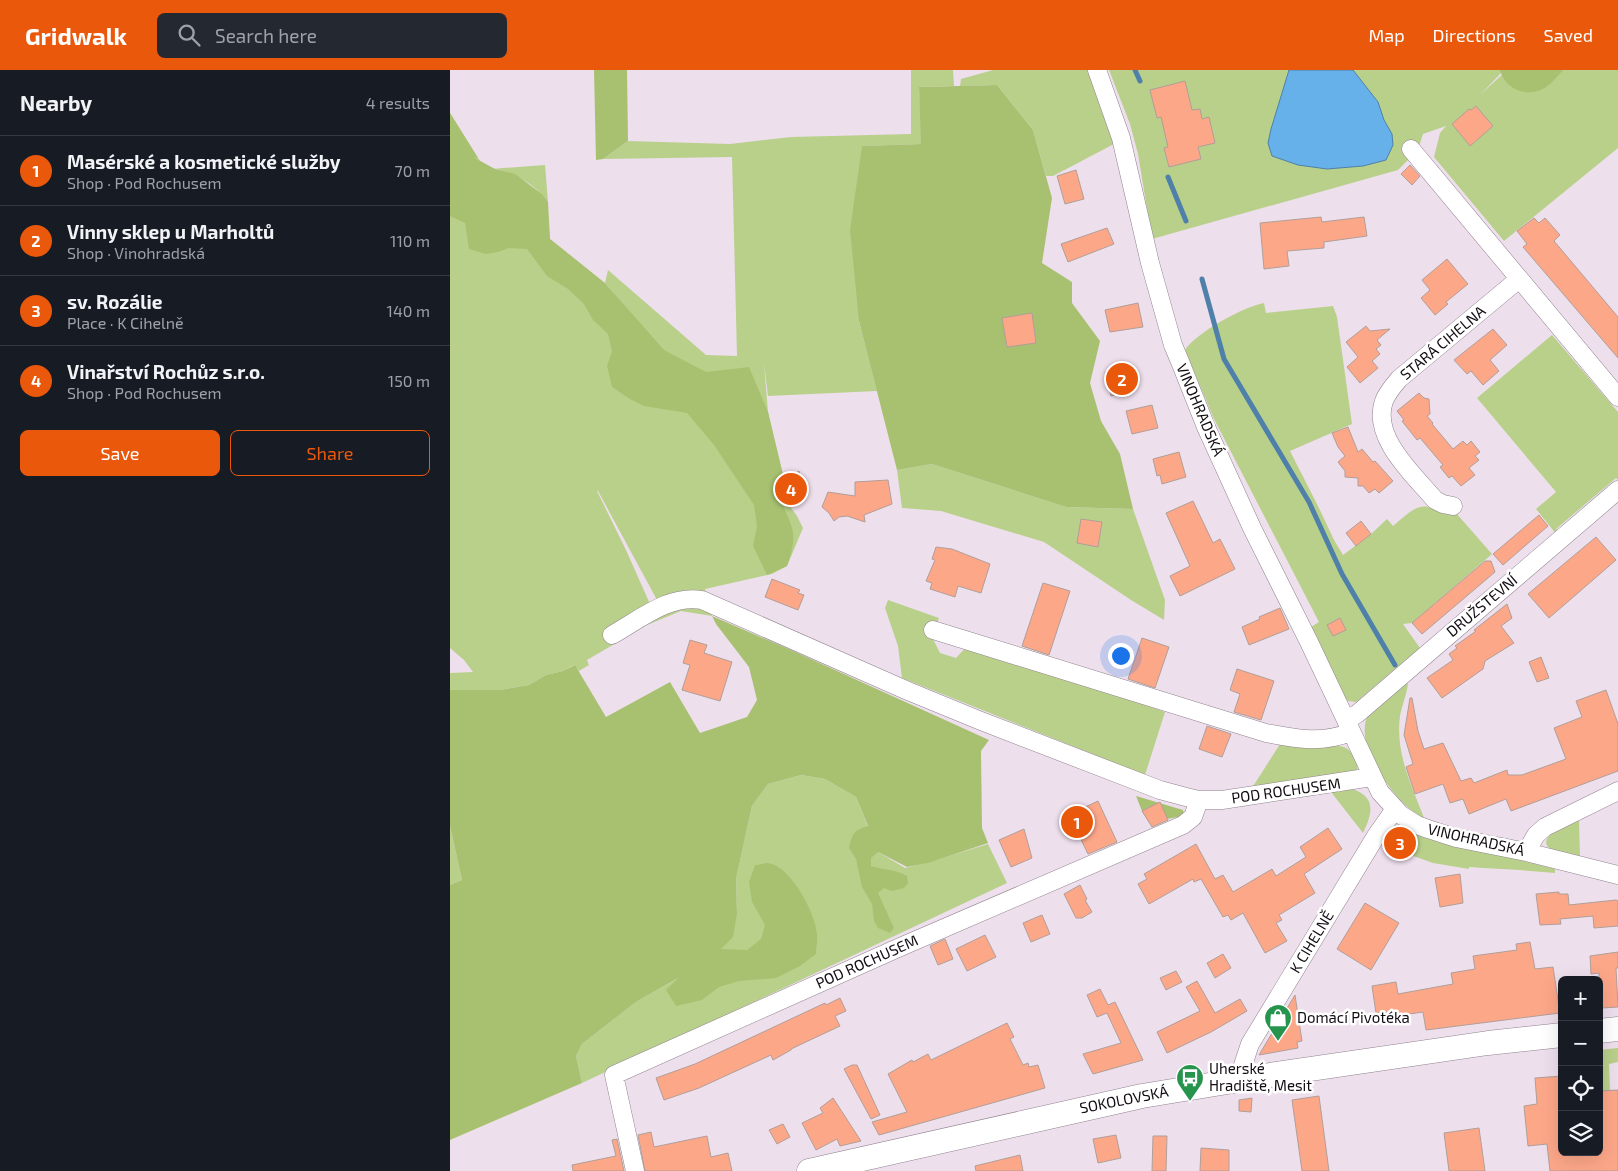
<!DOCTYPE html>
<meta charset="utf-8">
<style>
:root{--surface:#171b24;--page:#242831;--text:#f1f3f6;--muted:#9ea1a6;--line:#363941;--accent:#ea580c}
body{margin:0;font-family:"Exo 2",sans-serif;background:var(--page);color:var(--text)}
.controls{position:absolute;right:15px;bottom:15px;display:grid;overflow:hidden;border-radius:8px;box-shadow:0 5px 20px #0002}
.controls button{width:45px;height:45px;display:grid;place-items:center;padding:0;border:0;border-bottom:1px solid var(--line);background:var(--surface);color:var(--text);font:25px sans-serif}
.you{position:absolute;left:670px;top:585px;width:18px;height:18px;margin:-12px;border:4px solid #fff;border-radius:50%;background:#1a73e8;box-shadow:0 0 0 8px #1a73e833}
.badge{display:grid;place-items:center;width:32px;height:32px;border-radius:50%;background:var(--accent);color:#fff;font-size:16px;font-weight:700}
.pin{position:absolute;translate:-50% -50%;border:2px solid #fff;box-shadow:0 1px 5px #0006}
.list{margin:0;padding:0;list-style:none}
h2{display:flex;justify-content:space-between;align-items:center;height:65px;margin:0;padding:0 20px;font-size:21px}
h2 small{font-size:16px;font-weight:400;color:var(--muted)}
.list li{display:grid;grid-template-columns:32px 1fr auto;gap:15px;align-items:center;box-sizing:border-box;height:70px;padding:0 20px;border-top:1px solid var(--line)}
.list b{display:block;font-size:19px;white-space:nowrap}
.list p{margin:0;font-size:16px;white-space:nowrap;color:var(--muted)}
.list em{font-size:16px;font-style:normal;color:var(--muted)}
.actions{display:flex;gap:10px;padding:15px 20px}
.actions a{flex:1;padding:11px 0;border:1px solid var(--accent);border-radius:8px;text-align:center;font-size:18px;color:var(--accent)}
.actions .main{background:var(--accent);color:#fff}
.icon{flex:none;width:28px;height:28px;fill:none;stroke:currentColor;stroke-width:2;stroke-linecap:round;stroke-linejoin:round}
.map{position:relative;flex:none;width:1168px;height:1101px;overflow:hidden}
header{display:flex;align-items:center;gap:30px;box-sizing:border-box;height:70px;padding:0 25px;background:var(--accent);color:#fff}
header strong{font-size:24px}
nav{display:flex;gap:28px;margin-inline-start:auto;font-size:18px}
.search{width:350px;height:45px;background:var(--page);display:flex;align-items:center;gap:12px;box-sizing:border-box;padding:0 18px;border-radius:8px;color:var(--muted);font-size:19px}
main{display:flex}
aside{flex:1;background:var(--surface)}
.map>svg:first-child{display:block}
.green{fill:#b9d08b;fill-rule:evenodd}
.forest{fill:#a8c170}
.water{fill:#67b1ea;stroke:#4e80a9}
.lines{fill:none;stroke-linecap:round;stroke-linejoin:round}
.stream{stroke:#4e80a9;stroke-width:5}
.building{fill:#fda789;stroke:#b19e98}
.minor-casing{stroke:#90838f;stroke-width:19}
.secondary-casing{stroke:#90838f;stroke-width:25}
.minor{stroke:#fff;stroke-width:18}
.secondary{stroke:#fff;stroke-width:24}
.labels{text-anchor:middle;stroke-width:5;stroke-linejoin:round;paint-order:stroke}
.street-label{font-size:15px;fill:#120d12;stroke:#fff}
.poi-label{font-size:15px;fill:#120d12;stroke:#fff;text-anchor:start}
</style>
<header>
<strong>Gridwalk</strong>
<div class="search"><svg class="icon" aria-label="search" viewBox="0 0 24 24"><circle cx="10" cy="10" r="6"/><path d="M15 15l6 6"/></svg>Search here</div>
<nav><a>Map</a><a>Directions</a><a>Saved</a></nav>
</header>
<main>
<aside>
<h2>Nearby<small>4 results</small></h2>
<ul class="list">
<li><span class="badge">1</span><div><b>Masérské a kosmetické služby</b><p>Shop · Pod Rochusem</p></div><em>70 m</em></li>
<li><span class="badge">2</span><div><b>Vinny sklep u Marholtů</b><p>Shop · Vinohradská</p></div><em>110 m</em></li>
<li><span class="badge">3</span><div><b>sv. Rozálie</b><p>Place · K Cihelně</p></div><em>140 m</em></li>
<li><span class="badge">4</span><div><b>Vinařství Rochůz s.r.o.</b><p>Shop · Pod Rochusem</p></div><em>150 m</em></li>
</ul>
<div class="actions"><a class="main">Save</a><a>Share</a></div>
</aside>
<div class="map">
<svg width="1168" height="1101" viewBox="0 0 1168 1101">
<rect width="100%" height="100%" fill="#eedfed"/>
<!-- green -->
<path class="green" d="M461 0H503L504 16 469 17 472 74 412 76 409 251 427 321 318 326 314 293 318 342 334 409 328 420 347 446 353 458 337 496 322 504 255 519 262 546 231 541 197 555 137 590 139 595 129 601 124 595 113 601 96 605 79 615 50 620H0V603L23 602 14 590 0 578V43L30 91 41 99 95 95 98 132C85 114 67 105 46 99L99 159 100 169 142 203 180 242 155 213 158 200 256 285 287 286 282 87 153 89 178 71 280 74 341 67 461 64ZM147 421H148L207 530 200 534 176 480Z
M543 0H641L664 74 603 106H596L583 60 547 15 510 16 511 9Z
M659 0H1054L1031 24 1057 0H1168V78L1054 171 984 87 990 63 996 56 973 64 968 80 948 100 702 169 688 84 680 54Z
M814 233 816 243 883 236 887 247 902 354 840 381 869 438 884 470 893 485 921 464 937 449 943 456C953 448 965 434 978 437 987 439 996 442 1006 443L1042 484 962 553 953 554 970 578 906 632 898 631 892 624 861 557 869 552 764 349 735 280C747 262 793 237 814 233Z
M1102 265 1168 342V410L1166 408 1106 459 1110 463 1107 465 1086 439 1106 422 1027 328Z
M482 394 616 437 683 439 715 530 714 550 681 530 594 472 491 441 452 438 447 400Z
M438 530 489 548 482 567 490 583 506 588 519 574 715 642 695 705 452 608 448 576 435 538Z
M958 613C957 624 952 635 950 646 945 683 962 717 975 750 948 736 900 674 919 643 924 635 950 619 958 613Z
M830 674C845 674 884 672 896 678 901 681 904 686 906 691 907 695 908 697 907 702L802 718Z
M351 705 375 709 406 727 428 782 455 798 476 793 538 774 557 813 132 1013 126 986 132 974 186 932 230 907 287 843 286 809 302 736 318 714Z
M903 719C927 728 922 744 913 763L881 722Z
M1129 749 1130 788C1120 786 1083 781 1101 764Z
M0 756 12 810 0 815Z
M952 763 968 764 1105 799V803C1076 800 1047 799 1019 797V799L983 793 944 779 933 781 936 777 933 773 940 766Z
M1168 978V992L1159 994 1160 1021 1149 1028V980Z"/>
<!-- forest -->
<path class="forest" d="M144 0H177L178 71 153 89 146 90Z
M1050 0H1113C1110 4 1100 15 1096 17 1079 29 1055 20 1050 0Z
M547 15 583 60 602 128 592 193 622 212V233L650 271 640 313 651 351 670 384 683 439 616 437 482 394 447 400 409 251 400 160 412 76 471 74 469 17Z
M0 43 28 88 23 87 45 99 65 104 92 124 98 132 100 169 155 213 214 280 256 302 299 297 318 342 334 409 328 420C337 455 352 456 337 496L317 505 303 476 307 456 304 435 264 375 237 343 194 336 180 329 162 317 157 296 162 281 158 264 143 250 134 234 118 219 97 206 77 179 59 178 48 182 36 184 19 179 15 153 0 146Z
M262 546 341 580 539 670 531 681 532 758 538 773 478 793 457 797 428 782 421 788V796C433 800 445 799 457 806L458 813 454 818 442 821 434 818 428 823 444 858 440 863 428 858 424 851 422 834 412 817 406 789 399 778C402 764 404 760 418 756L406 727 375 709 351 705 318 714 302 736 286 809 287 843 283 867 271 879 297 880 311 869 315 855 302 832 299 812 305 795C309 795 314 793 317 793 340 794 366 844 367 864 368 870 366 877 366 884L350 896 326 908 289 911 269 917 252 930 226 936 216 920 228 908 186 932 132 974 126 986 132 1013 0 1070V815L12 810 0 756V620H50L79 615 96 605 113 601 125 595 156 647 220 612 250 663 297 647 307 630 299 597 266 554Z
M686 726 733 740 734 746 699 752 692 741Z"/>
<!-- water -->
<path class="water" d="M839 0H903L928 32 934 50 942 64 943 75 936 90 913 96 877 99 848 95 822 86 818 73 821 59Z"/>
<g class="lines">
<!-- stream -->
<path class="stream" d="M685 0 690 11
M718 107 736 151
M752 209 774 289 859 432 892 504 945 595"/>
</g>
<!-- building -->
<path class="building" d="M735 11 742 40 750 39 752 49 759 47 765 73 748 77 751 89 719 97 714 78 718 77 711 47 707 48 700 20Z
M1026 36 1043 56 1020 76 1002 54 1019 39 1021 40Z
M960 95 970 106 962 115 951 104Z
M626 100 634 129 615 134 607 106Z
M871 147 872 152 914 147 917 166 874 172V178L837 181 839 196 814 199 810 153Z
M1084 148 1089 153 1095 148 1110 165 1104 171 1168 247V288L1073 177 1077 174 1067 161Z
M657 158 664 174 618 192 611 174Z
M997 189 1018 214 996 232 998 234 985 245 971 228 980 220 972 210Z
M688 233 693 257 660 262 655 240Z
M582 243 586 273 557 277 552 248Z
M916 256 920 261 940 259 927 270 931 275 926 279 930 284 922 291 928 298 910 313 897 297 908 287 896 272Z
M1043 259 1057 275 1040 290 1049 301 1033 315 1021 301 1017 304 1004 290Z
M680 297 683 321 661 326 655 302Z
M969 323 974 328 979 329 980 344 977 346 983 353 982 354 1003 379 1013 371 1017 375 1021 371 1030 382 1025 386 1029 390 1019 398 1025 405 1011 416 1002 406 999 408 990 397 993 395 970 368 967 370 952 351 954 350 947 341Z
M702 335 708 358 682 364 676 341Z
M898 357 908 382 912 379 923 392 925 391 943 411 929 423 925 419 919 423 913 416H908V408L895 407V401L888 392 895 386 888 377 882 363Z
M729 382 736 407 712 414 710 405 707 406 703 389Z
M349 401 351 424 342 425 336 430 327 418Z
M438 410 442 434 414 445 415 452 397 446 389 447 384 451 379 443 372 437 378 422 405 426V412Z
M743 431 763 473 770 469 785 499 730 526 720 506 740 496 716 443Z
M1089 445 1098 456 1053 495 1043 484Z
M631 449 652 452 648 477 627 473Z
M911 451 921 464 906 476 896 463Z
M1146 467 1166 490 1099 548 1078 524Z
M486 477 502 479 540 494 531 523 508 516 505 527 480 519 482 513 476 511 485 490 482 489Z
M1035 491H1041L1045 502 972 564 962 553Z
M322 509 350 520 348 523 354 525 348 540 315 527Z
M593 513 620 521 599 585 572 576Z
M1057 534 1062 548 1051 556 1064 573 1035 591 1033 599 992 628 977 608 1003 590 999 584 1007 578 1005 576 1026 561 1024 560Z
M830 538 839 559 799 575 792 557 810 549 809 547Z
M890 548 896 560 883 566 877 555Z
M692 568 719 577 705 618 678 609Z
M240 570 257 575 254 583 282 592 270 631 232 620 240 595 233 593Z
M1091 587 1099 608 1087 612 1079 592Z
M787 599 824 611 811 650 784 642 790 624 780 620Z
M1156 620 1168 654V701L1061 741 1056 729 1019 744 1013 729 1000 733 993 714 965 724 956 697 963 694 954 665 960 628H962L968 661 974 679 993 673 1011 711 1021 708 1024 713 1057 700 1058 705H1072L1116 689 1104 658 1132 647 1126 631Z
M757 656 781 664 772 687 749 679Z
M648 731 667 772 638 784 626 759 623 761 616 746Z
M710 732 718 750 702 757 692 741Z
M878 758 892 779 854 804 865 823 829 845 832 850 826 853 837 871 815 883 793 843 781 850 778 845 773 847 751 809 744 812 743 809 699 834 688 814 697 809 694 804 746 774 765 809 773 805 783 822 822 799 826 806 856 787 850 777Z
M574 759 582 788 561 797 549 770Z
M1010 804 1013 833 990 837 985 808Z
M630 815 637 829 635 830 642 842 632 848H626L614 824Z
M1109 822V824H1118L1119 835 1166 830 1168 831V856L1144 858 1143 846 1110 849 1111 854 1090 855 1086 824Z
M915 833 949 853 921 900 887 879Z
M592 845 600 864 581 872 573 853Z
M535 865 546 887 517 901 506 879Z
M495 869 503 889 488 895 480 876Z
M1080 872 1085 899 1103 897 1110 943 976 960 973 942 939 947 938 942 926 943 922 916 946 912 948 924 1003 914 1001 903 1025 899 1023 886 1067 880 1066 874Z
M1168 882V898H1166L1168 937 1152 938 1151 936 1149 937V903L1141 904 1140 886Z
M773 884 781 898 765 908 757 893Z
M726 901 732 912 716 920 710 908Z
M747 911 765 943 790 929 797 941 761 962 717 983 707 962 750 941 736 917Z
M650 919 658 935 665 932 693 990 643 1004 633 984 671 973 657 943 647 947 637 925Z
M845 925 852 971 847 972 848 978 809 985Z
M390 928 396 941 385 946 390 956 341 979V980L323 990 321 985 249 1018 214 1030 206 1008 245 994 375 933 376 935Z
M557 953 564 967 560 969 573 995 578 993 579 997 588 995 595 1018 429 1065 422 1052 457 1042 438 1004 462 990 463 992 478 984 481 990Z
M402 995H407L430 1045 421 1049 394 999Z
M1112 1006V1082H1149V1021L1168 1020V1101H1100L1097 1074 1078 1076 1074 1036 1087 1034 1085 1008Z
M869 1026 879 1101H852L842 1030Z
M383 1028 411 1071 390 1076 387 1069 366 1080 352 1053 373 1043 370 1038Z
M802 1028 801 1042 789 1041V1030Z
M333 1054 340 1067 327 1074 319 1060Z
M1029 1058 1035 1101H999L994 1063Z
M201 1062 204 1077 257 1066 261 1087 278 1083 282 1101H195L188 1065Z
M666 1065 671 1088 648 1093 643 1069Z
M703 1066H717L716 1101H702Z
M167 1069 174 1101H123L122 1095 166 1086 162 1070Z
M751 1078 779 1080V1101H750Z
M570 1085 573 1101H526L525 1096Z"/>
<g class="lines">
<defs>
<path id="minor" d="M647 0 671 68 700 193 723 275 731 294 756 357 802 458 859 572 930 722 951 745 967 755 978 759 1006 768 1076 782 1168 805
M961 79 1168 327
M1003 436 993 434 985 430C964 405 921 367 934 331 937 323 943 316 949 309L1069 209
M483 560 816 663C847 669 871 674 901 662
M162 565C189 550 219 524 252 530L458 621 531 651 710 720 736 727 749 730H772L922 707
M896 650 907 644 1168 420
M1076 782 1086 765 1095 757 1168 721
M794 1009 793 995 800 974 926 766 945 739
M185 1101 164 1005 448 878 733 755 743 747 749 730"/>
<path id="secondary" d="M1149 961 1168 959
M359 1101 692 1026 820 1005 1038 973 1112 965"/>
</defs>
<!-- minor casing -->
<use href="#minor" class="minor-casing"/>
<!-- secondary casing -->
<use href="#secondary" class="secondary-casing"/>
<!-- minor -->
<use href="#minor" class="minor"/>
<!-- secondary -->
<use href="#secondary" class="secondary"/>
</g>
<!-- icons -->
<defs>
<symbol id="shop-pin" viewBox="-11 -11 22 30"><path d="M0 17L-7.5 6A9.5 9.5 0 1 1 7.5 6Z" fill="#26944d" stroke="#fff"/><path d="M-5-2.5h2.3a2.7 3.5 0 0 1 5.4 0H5L5.5 6h-11ZM-1.5-2.5h3a1.5 2.3 0 0 0-3 0Z" fill="#fff"/></symbol>
<symbol id="bus-pin" viewBox="-11 -11 22 30"><path d="M0 17L-7.5 6A9.5 9.5 0 1 1 7.5 6Z" fill="#26944d" stroke="#fff"/><path d="M-5-6H5V4H4V6H2V4H-2V6H-4V4H-5ZM-3.5-4V0h7V-4ZM-3.5 1.2v1.5H-2V1.2ZM2 1.2v1.5H3.5V1.2Z" fill="#fff"/></symbol>
</defs>
<g fill-rule="evenodd">
<use href="#shop-pin" x="812" y="932" width="32" height="43"/>
<use href="#bus-pin" x="724" y="992" width="32" height="43"/>
</g>
<g class="labels">
<!-- street labels -->
<g class="street-label">
<text transform="translate(993 273) rotate(-40)" y="5">STARÁ CIHELNA</text>
<text transform="translate(750 340) rotate(67)" y="5">VINOHRADSKÁ</text>
<text transform="translate(1032 536) rotate(-40)" y="5">DRUŽSTEVNÍ</text>
<text transform="translate(836 721) rotate(-8)" y="5">POD ROCHUSEM</text>
<text transform="translate(1026 770) rotate(13)" y="5">VINOHRADSKÁ</text>
<text transform="translate(862 872) rotate(-59)" y="5">K CIHELNĚ</text>
<text transform="translate(417 892) rotate(-24)" y="5">POD ROCHUSEM</text>
<text transform="translate(674 1030) rotate(-11)" y="5">SOKOLOVSKÁ</text>
</g>
<!-- poi labels -->
<g class="poi-label">
<text x="847" y="953">Domácí Pivotéka</text>
<text x="759" y="1004">Uherské<tspan x="759" dy="17">Hradiště, Mesit</tspan></text>
</g>
</g>
</svg>
<div class="controls">
<button>+</button>
<button>−</button>
<button><svg class="icon" aria-label="locate" viewBox="0 0 24 24"><circle cx="12" cy="12" r="6"/><path d="M12 2v4M12 18v4M2 12h4M18 12h4"/></svg></button>
<button><svg class="icon" aria-label="layers" viewBox="0 0 24 24"><path d="M12 4l9 5-9 5-9-5zM3 14l9 5 9-5"/></svg></button>
</div>
<div class="you"></div>
<div class="pin badge" style="left:627px;top:752px">1</div>
<div class="pin badge" style="left:672px;top:309px">2</div>
<div class="pin badge" style="left:950px;top:773px">3</div>
<div class="pin badge" style="left:341px;top:419px">4</div>
</div>
</main>
